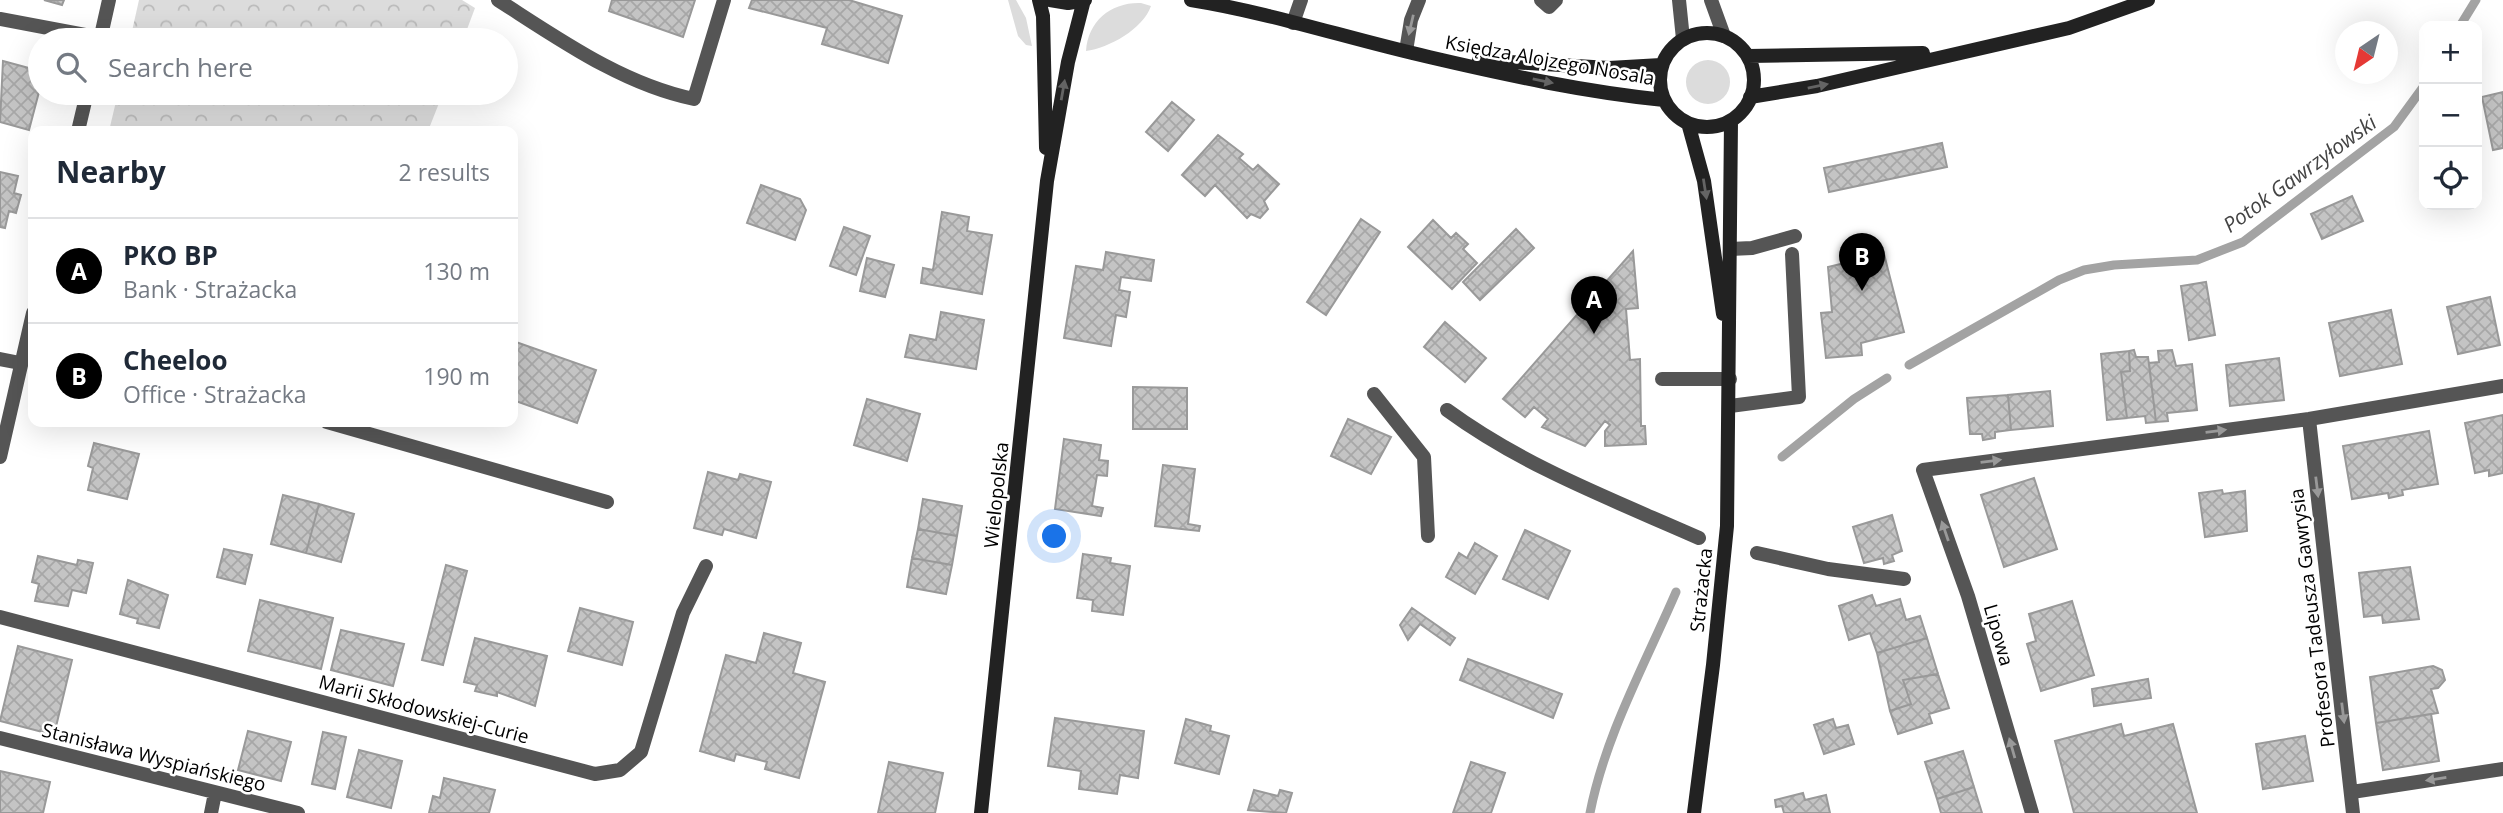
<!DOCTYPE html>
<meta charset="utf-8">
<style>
:root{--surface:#fff;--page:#f6f6f7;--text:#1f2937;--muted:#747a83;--line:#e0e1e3;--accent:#000}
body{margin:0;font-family:"Open Sans",sans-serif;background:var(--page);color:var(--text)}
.controls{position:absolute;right:21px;top:21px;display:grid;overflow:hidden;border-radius:14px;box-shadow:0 7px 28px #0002}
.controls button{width:63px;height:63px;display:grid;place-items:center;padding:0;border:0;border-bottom:2px solid var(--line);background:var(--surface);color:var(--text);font:35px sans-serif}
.compass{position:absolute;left:2335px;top:21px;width:63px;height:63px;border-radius:50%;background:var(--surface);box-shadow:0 7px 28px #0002;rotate:215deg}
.you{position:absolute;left:1055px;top:537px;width:24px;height:24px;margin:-18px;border:5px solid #fff;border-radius:50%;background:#1a73e8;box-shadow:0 0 0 10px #1a73e833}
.badge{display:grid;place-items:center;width:46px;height:46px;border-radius:50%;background:var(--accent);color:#fff;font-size:23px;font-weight:700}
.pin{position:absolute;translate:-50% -58px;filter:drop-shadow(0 2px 4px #0008)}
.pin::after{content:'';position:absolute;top:37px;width:24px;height:21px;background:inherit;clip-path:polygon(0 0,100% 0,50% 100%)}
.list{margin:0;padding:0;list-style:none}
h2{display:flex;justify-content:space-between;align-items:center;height:91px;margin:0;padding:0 28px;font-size:30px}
h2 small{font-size:23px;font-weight:400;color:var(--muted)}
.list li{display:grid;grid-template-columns:46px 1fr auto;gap:21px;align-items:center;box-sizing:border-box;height:105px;padding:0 28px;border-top:2px solid var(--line)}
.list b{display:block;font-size:26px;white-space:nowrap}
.list p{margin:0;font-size:23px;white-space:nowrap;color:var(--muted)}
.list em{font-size:23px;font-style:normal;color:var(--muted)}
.icon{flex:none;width:38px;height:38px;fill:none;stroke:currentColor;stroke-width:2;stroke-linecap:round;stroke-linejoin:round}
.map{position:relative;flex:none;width:2503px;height:813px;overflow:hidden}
.search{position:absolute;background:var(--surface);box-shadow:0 7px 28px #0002;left:28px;top:28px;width:490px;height:77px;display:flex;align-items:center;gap:18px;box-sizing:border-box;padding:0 24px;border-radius:38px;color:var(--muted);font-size:26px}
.panel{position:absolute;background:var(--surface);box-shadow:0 7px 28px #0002;left:28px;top:126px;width:490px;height:301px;border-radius:14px}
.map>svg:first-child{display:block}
.grass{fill:#dcdcdc}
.forest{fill:url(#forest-crowns)}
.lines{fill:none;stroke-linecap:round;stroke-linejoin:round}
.stream{stroke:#a3a3a3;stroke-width:9}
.building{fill:url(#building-cross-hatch);stroke:#999;stroke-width:2}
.lane{stroke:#555;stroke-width:14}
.street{stroke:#555;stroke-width:14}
.secondary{stroke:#222;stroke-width:14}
.oneway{fill:#999}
.oneway2{fill:#646464}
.labels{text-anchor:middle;stroke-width:5;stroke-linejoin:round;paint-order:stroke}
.street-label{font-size:19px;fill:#000;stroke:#fff}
.water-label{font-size:21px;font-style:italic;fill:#444;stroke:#fff}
</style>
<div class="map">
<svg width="2503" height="813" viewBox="0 0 2503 813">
<defs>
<pattern id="forest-crowns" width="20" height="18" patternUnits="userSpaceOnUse" patternTransform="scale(1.75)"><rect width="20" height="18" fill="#dcdcdc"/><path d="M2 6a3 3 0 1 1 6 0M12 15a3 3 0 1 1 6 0" fill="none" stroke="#bbb"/></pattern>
<pattern id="building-cross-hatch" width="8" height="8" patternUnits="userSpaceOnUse" patternTransform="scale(1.75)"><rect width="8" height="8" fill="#c4c4c4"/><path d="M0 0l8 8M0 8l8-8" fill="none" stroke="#a7a7a7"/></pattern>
</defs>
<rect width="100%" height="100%" fill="#fff"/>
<!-- grass -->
<path class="grass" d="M1008 0H1016L1026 18 1032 46 1026 45 1018 36Z
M1141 3 1151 6C1143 29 1109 48 1086 51 1088 21 1111 2 1141 3Z
M1686 82a22 22 0 1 1 44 0a22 22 0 1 1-44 0Z"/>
<!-- forest -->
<path class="forest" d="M139 0H462L475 8 463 40H130Z
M118 93H443L428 131H109Z"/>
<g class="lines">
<!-- stream -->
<path class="stream" d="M2460 26 2476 0
M1909 365 2059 280 2084 270 2114 265 2197 260 2243 242 2394 127 2424 86
M1782 457 1854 399 1887 378
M1590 813C1605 736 1645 664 1676 592"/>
</g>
<!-- building -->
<path class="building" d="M44 0H64L62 5Z
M612 0H695L683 37 609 11Z
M752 0H849L902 16 888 63 822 44 827 28 749 8Z
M3 61 40 71V88L29 130 0 122Z
M2503 92V148L2493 150 2482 97Z
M1172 102 1194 120 1168 151 1146 132Z
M1218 135 1243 154 1239 158 1253 170 1258 165 1279 184 1264 201 1268 209 1260 218 1251 214 1247 218 1215 185 1205 196 1182 175Z
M1942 143 1947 167 1829 192 1824 168Z
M0 172 18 176 14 193 21 195 16 213 9 211 5 228 0 227Z
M761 185 800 199 806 210 795 240 747 223Z
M2352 196 2363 221 2322 239 2311 214Z
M942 212 969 217 967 231 992 235 982 294 921 283 923 268 933 270Z
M1361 219 1380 232 1326 315 1307 302Z
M1433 220 1451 238 1456 233 1468 244 1463 249 1477 263 1452 289 1408 247Z
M844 227 870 236 856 275 830 266Z
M1516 229 1534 248 1480 300 1463 282Z
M1633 251 1638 308 1626 309 1630 360 1640 359 1641 426H1645L1646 444 1605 446V431L1610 425 1605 421 1585 446 1542 427 1548 419 1534 407 1525 417 1503 399Z
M1106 252 1154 260 1151 281 1121 277 1119 290 1130 292 1126 317 1116 315 1111 346 1064 338 1076 266 1103 270Z
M1884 254 1904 332 1861 343 1862 355 1826 358 1821 313 1832 312 1828 267 1853 261 1854 265Z
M867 258 894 265 885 297 860 291Z
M2206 282 2215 335 2189 340 2181 286Z
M2490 297 2500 345 2458 354 2447 307Z
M2391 310 2402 364 2340 376 2329 323Z
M941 312 984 320 976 369 905 357 910 335 936 340Z
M1445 322 1486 358 1465 382 1424 347Z
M513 341 596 370 577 423 513 400Z
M2134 350 2136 357H2148L2156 422 2146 423 2145 416 2127 418 2121 372 2130 371 2129 351Z
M2172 350 2176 366 2192 364 2197 410 2167 413 2168 421 2156 422 2149 363 2159 362 2158 351Z
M2129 351 2130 371 2121 372 2127 418 2107 420 2101 354Z
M2279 358 2284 400 2230 406 2226 365Z
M1133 387 1187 388V429H1133Z
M2050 391 2053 426 2011 430 2008 395Z
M2008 395 2011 430 1995 432V438L1983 440 1982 434H1970L1967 398Z
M867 399 920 414 907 461 854 445Z
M2503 415V473L2489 476V470L2475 473 2465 423Z
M1348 419 1391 437 1371 474 1331 456Z
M2429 431 2438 484 2402 490 2403 495 2389 498 2388 493 2352 499 2343 446Z
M1064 439 1101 445 1099 460 1108 461 1107 476 1097 475 1092 506 1103 508 1101 516 1055 509Z
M94 443 139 454 127 499 88 490 93 468 88 466Z
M1163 465 1195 469 1188 524 1200 526 1199 531 1155 526Z
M708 472 738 480 740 474 771 482 756 538 724 529 722 535 694 528Z
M2034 478 2057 549 2004 567 1981 495Z
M2222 490 2223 494 2245 491 2247 531 2205 537 2199 493Z
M283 495 319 504 306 553 271 544Z
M923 499 962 506 957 536 918 529Z
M319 504 354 514 341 562 306 553Z
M1892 515 1902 551 1892 555 1894 561 1884 564 1883 558 1864 563 1853 527Z
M918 529 957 536 952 565 912 558Z
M1525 530 1570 551 1548 599 1503 579Z
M1475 543 1497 556 1475 594 1446 577 1459 553 1467 558Z
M224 549 252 555 245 584 217 577Z
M1083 554 1111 558 1110 563 1130 566 1123 615 1092 611 1093 600 1077 598Z
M38 556 77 565 78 560 93 563 86 593 72 590 68 606 35 601 39 584 32 582Z
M912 558 952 565 946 594 907 587Z
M446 565 467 571 443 665 422 660Z
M2410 567 2419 619 2383 623 2382 615 2364 617 2359 573Z
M128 580 168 595 159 628 137 623 138 619 120 614Z
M1872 595 1876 606 1900 599 1906 620 1920 616 1927 638 1877 653 1870 633 1849 640 1839 606Z
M260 600 333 618 321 669 248 651Z
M2072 601 2094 675 2041 691 2027 644 2036 641 2029 614Z
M580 608 633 622 622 665 568 651Z
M1412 608 1455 638 1450 645 1420 624 1408 640 1400 625Z
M341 630 404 644 393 686 331 670Z
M764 633 801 643 793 673 825 682 799 778 765 769 767 762 736 754 734 761 700 751 726 655 756 663Z
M475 638 547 656 535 706 497 692V696L475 691 477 685 464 682Z
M1927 638 1938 674 1903 680 1911 704 1890 711 1877 653Z
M18 646 72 660 54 735 0 721Z
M1468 659 1562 694 1553 718 1460 680Z
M2433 666 2442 670 2445 680 2438 688 2431 689 2438 713 2376 723 2370 677Z
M1938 674 1949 708 1929 714 1932 723 1898 734 1890 711 1911 704 1903 680Z
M2148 679 2151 698 2094 706 2092 689Z
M2431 714 2439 761 2383 770 2376 723Z
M1055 718 1144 731 1138 778 1120 775 1117 794 1079 789 1081 771 1048 766Z
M1186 719 1211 726 1210 731 1229 736 1219 774 1175 763Z
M1833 719 1836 728 1848 725 1854 744 1824 754 1814 725Z
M2121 724 2124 736 2173 724 2197 813H2074L2055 741Z
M248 731 291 742 281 781 238 770Z
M323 732 346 737 335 789 312 784Z
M2305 736 2313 781 2263 789 2256 744Z
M359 750 402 761 391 808 347 797Z
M1963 751 1974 787 1937 799 1925 762Z
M889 762 943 773 935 813H878Z
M1471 762 1505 773 1491 813H1453Z
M0 771 50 782 43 813H0Z
M444 778 495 790 489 813H429L433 796 440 798Z
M1974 787 1982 813H1941L1937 799Z
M1254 790 1278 796 1280 790 1292 793 1286 813 1248 810Z
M1803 793 1805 800 1826 795 1830 813H1784L1782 806 1776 807 1775 800Z"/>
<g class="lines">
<!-- lane -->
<path class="lane" d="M498 0C559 39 622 84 694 99L724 0
M1541 0 1549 7 1556 0
M1293 23 1301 0
M1406 51 1411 20 1419 0
M1730 249 1752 248 1795 236
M1662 379H1730
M1374 394 1424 457 1428 536
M1730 406 1799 397 1792 254"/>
<!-- street -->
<path class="street" d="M1679 0 1683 39
M1711 0 1724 36
M0 19 101 38
M100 40 109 0
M78 131 87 93
M0 359 20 363
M1447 410C1525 467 1611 499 1699 538
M2309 419 2353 813
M327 422 607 502
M0 457 33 313
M1757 553 1828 569 1904 579
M0 617 595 774 620 770 641 752 683 613 706 566
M0 738 298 813
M2352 792 2503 769
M211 813 215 793
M2032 813 1968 596 1923 470 2309 419 2503 386"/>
<!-- secondary -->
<path class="secondary" d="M1039 0 1043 16 1046 148
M1050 0 1068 3 1085 0
M1191 0C1272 13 1349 39 1429 57 1506 75 1585 92 1664 100
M1660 80a47 47 0 1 1 94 0a47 47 0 1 1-94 0Z
M1748 56 1923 53
M1479 60 1609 68 1661 65
M1750 97 1817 86 2069 28 2148 0
M1688 123 1704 181 1723 314
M981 813 1047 181 1068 62 1084 0
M1694 813 1713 665 1727 526 1731 121"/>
</g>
<!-- one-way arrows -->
<defs><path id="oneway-solid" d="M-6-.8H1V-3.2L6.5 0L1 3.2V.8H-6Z" transform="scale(1.75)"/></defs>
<g class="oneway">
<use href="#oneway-solid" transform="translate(1411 25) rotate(103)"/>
<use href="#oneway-solid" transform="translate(2216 431) rotate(-7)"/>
<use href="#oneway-solid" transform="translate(1991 461) rotate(-7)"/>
<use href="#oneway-solid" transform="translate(2317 487) rotate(83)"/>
<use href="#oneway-solid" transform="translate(1945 531) rotate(-109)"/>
<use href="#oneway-solid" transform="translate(2343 713) rotate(83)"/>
<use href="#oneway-solid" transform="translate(2012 748) rotate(-106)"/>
<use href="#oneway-solid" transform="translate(2436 779) rotate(171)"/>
</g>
<g class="oneway2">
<use href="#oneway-solid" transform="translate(1543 81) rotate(12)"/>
<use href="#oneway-solid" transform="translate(1818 86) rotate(-12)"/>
<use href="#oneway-solid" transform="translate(1063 90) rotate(-80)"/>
<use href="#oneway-solid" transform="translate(1705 189) rotate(81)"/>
</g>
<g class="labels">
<!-- street labels -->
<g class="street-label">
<text transform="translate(1550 60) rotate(10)" y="7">Księdza Alojzego Nosala</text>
<text transform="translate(996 495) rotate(-84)" y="7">Wielopolska</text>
<text transform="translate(1701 590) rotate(-84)" y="7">Strażacka</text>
<text transform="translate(2312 618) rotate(-97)" y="7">Profesora Tadeusza Gawrysia</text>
<text transform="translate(1999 635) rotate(74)" y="7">Lipowa</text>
<text transform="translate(424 709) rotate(15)" y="7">Marii Skłodowskiej-Curie</text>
<text transform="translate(154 757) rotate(14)" y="7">Stanisława Wyspiańskiego</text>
</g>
<!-- water labels -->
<g class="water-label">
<text transform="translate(2300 174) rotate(-36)" y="7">Potok Gawrzyłowski</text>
</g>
</g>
</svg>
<div class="controls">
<button>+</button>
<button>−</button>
<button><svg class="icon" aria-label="locate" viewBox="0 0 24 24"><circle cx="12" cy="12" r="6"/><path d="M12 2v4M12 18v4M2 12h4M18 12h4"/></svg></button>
</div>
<svg class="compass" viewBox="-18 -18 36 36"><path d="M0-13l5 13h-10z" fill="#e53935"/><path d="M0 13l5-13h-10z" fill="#747a83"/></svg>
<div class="you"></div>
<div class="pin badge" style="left:1594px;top:334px">A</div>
<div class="pin badge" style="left:1862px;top:291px">B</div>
<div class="search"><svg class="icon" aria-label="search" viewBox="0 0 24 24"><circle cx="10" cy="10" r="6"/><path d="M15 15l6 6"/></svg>Search here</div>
<section class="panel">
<h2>Nearby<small>2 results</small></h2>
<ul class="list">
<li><span class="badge">A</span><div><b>PKO BP</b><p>Bank · Strażacka</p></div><em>130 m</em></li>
<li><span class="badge">B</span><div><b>Cheeloo</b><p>Office · Strażacka</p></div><em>190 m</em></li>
</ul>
</section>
</div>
